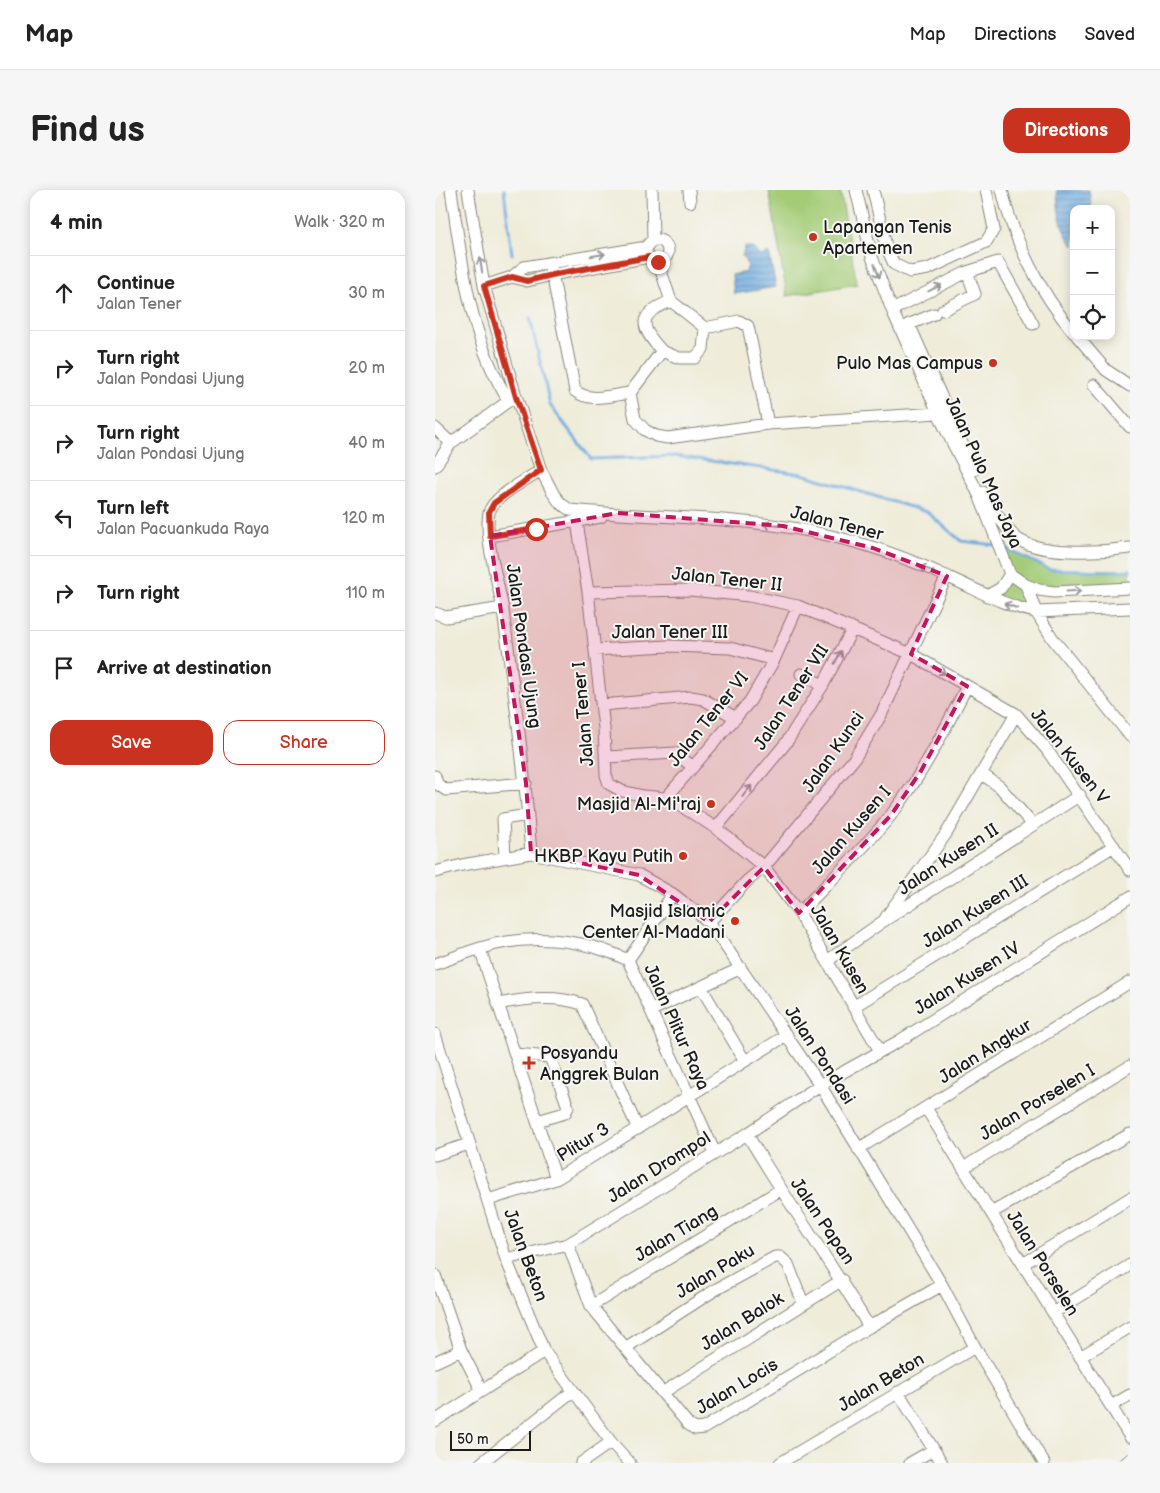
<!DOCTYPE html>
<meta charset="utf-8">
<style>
:root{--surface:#fff;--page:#f6f6f6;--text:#222;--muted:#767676;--line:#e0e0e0;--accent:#c8321e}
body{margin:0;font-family:"Balsamiq Sans",sans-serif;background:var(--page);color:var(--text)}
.controls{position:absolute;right:15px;top:15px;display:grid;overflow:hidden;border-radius:10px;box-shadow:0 2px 12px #0003}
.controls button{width:45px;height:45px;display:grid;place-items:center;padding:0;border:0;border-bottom:1px solid var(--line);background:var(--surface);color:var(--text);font:25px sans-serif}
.scale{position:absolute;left:15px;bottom:12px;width:81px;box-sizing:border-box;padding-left:5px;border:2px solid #1c1c1c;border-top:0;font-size:14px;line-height:18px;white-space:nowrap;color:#1c1c1c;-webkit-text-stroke:4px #f6f6f2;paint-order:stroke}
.stop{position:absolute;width:15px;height:15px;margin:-11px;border:4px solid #c8321e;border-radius:50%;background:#fff}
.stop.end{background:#c8321e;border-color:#fff;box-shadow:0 1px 5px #0008}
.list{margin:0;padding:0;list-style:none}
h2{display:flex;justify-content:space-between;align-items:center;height:65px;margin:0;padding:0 20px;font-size:21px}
h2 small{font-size:16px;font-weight:400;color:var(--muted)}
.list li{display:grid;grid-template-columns:32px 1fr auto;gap:15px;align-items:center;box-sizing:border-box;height:75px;padding:0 20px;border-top:1px solid var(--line)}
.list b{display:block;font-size:19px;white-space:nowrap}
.list p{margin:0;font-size:16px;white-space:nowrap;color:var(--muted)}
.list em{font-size:16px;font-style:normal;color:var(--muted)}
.actions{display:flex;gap:10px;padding:15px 20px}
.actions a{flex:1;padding:11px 0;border:1px solid var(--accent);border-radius:15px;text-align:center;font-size:18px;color:var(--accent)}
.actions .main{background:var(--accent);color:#fff}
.icon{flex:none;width:28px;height:28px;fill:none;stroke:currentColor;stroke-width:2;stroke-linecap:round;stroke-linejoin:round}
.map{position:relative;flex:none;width:695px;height:1273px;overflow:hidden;border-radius:15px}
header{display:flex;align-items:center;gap:30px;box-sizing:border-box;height:70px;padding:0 25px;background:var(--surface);border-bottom:1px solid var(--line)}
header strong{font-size:24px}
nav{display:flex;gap:28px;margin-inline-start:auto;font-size:18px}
.intro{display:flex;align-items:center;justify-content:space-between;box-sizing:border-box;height:120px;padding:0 30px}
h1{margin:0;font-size:35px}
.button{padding:12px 22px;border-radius:15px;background:var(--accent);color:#fff;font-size:18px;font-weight:700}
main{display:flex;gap:30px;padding:0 30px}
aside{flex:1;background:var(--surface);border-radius:15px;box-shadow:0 2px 12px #0003}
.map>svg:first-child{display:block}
.green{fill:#a4cc77;stroke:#60744a}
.water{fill:url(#water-rules);stroke:#46647e}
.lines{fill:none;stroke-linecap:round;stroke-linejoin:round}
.stream{stroke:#6fabe0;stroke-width:3}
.minor-casing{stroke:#86847a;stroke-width:13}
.minor{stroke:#fff;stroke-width:11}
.oneway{stroke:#999}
.route{stroke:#c8321e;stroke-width:6}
.marked{fill:#c2185b;fill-opacity:0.2;stroke:#c2185b;stroke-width:4;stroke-dasharray:10 6;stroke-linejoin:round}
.poi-dot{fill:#c8321e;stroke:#f6f6f2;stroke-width:2}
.labels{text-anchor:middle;stroke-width:4;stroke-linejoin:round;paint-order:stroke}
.poi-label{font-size:18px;fill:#1c1c1c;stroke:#f6f6f2;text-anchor:end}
.street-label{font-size:18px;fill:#1c1c1c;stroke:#f6f6f2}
</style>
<header>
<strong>Map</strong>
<nav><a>Map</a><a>Directions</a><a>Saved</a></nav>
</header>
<div class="intro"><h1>Find us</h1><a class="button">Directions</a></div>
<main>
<aside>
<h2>4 min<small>Walk · 320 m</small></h2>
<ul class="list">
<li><svg class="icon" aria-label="ahead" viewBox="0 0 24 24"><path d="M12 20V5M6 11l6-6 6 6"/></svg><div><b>Continue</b><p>Jalan Tener</p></div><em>30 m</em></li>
<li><svg class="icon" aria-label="right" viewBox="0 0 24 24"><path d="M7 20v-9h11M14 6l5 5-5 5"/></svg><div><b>Turn right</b><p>Jalan Pondasi Ujung</p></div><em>20 m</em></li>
<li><svg class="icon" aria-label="right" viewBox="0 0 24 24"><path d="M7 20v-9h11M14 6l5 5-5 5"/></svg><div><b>Turn right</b><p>Jalan Pondasi Ujung</p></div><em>40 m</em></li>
<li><svg class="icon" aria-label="left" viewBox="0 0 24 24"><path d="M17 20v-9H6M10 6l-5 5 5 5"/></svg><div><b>Turn left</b><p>Jalan Pacuankuda Raya</p></div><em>120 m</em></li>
<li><svg class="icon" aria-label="right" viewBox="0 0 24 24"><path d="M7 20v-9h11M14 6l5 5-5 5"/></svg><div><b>Turn right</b></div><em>110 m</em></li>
<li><svg class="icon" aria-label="arrive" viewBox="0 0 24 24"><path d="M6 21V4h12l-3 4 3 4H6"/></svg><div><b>Arrive at destination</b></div></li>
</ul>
<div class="actions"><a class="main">Save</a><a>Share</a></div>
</aside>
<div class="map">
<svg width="695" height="1273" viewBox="0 0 695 1273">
<defs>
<pattern id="water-rules" width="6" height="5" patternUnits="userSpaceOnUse" patternTransform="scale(1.25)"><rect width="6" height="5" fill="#6fabe0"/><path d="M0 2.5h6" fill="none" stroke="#5a8ab5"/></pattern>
</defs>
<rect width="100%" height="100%" fill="#f6f6f2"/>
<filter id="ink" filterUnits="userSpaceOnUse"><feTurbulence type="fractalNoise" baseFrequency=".02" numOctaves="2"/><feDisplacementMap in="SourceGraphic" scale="10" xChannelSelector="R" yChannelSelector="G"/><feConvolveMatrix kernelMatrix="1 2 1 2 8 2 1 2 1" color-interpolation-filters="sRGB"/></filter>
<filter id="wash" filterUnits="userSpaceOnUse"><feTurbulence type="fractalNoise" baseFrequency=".0096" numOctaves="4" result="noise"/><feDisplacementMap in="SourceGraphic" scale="20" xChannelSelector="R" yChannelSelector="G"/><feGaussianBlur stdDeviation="1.12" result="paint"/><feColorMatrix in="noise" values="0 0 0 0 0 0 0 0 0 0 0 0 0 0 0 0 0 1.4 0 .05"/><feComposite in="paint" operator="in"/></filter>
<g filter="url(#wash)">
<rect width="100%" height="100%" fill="#efecd9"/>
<!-- green -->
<path class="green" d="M334 0H405L422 94 352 106Z
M564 356 614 379 695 380V398L619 402 592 395 601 422 552 406 572 392Z"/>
<!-- water -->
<path class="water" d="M622 0H654L657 19H639V56C626 44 622 17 622 0Z
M310 57H317L325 66 334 63 341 97 299 104 297 85 310 82 313 76 307 66Z"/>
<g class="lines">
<!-- stream -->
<path class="stream" d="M69 0 77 64
M95 128 115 215 156 269 240 266 367 284 492 322 526 351 560 355
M568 357 614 379 673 381 695 380"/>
</g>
</g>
<g filter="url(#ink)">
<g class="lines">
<defs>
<path id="minor" d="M16 0C27 72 34 148 74 211
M33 0 49 96 80 203 106 280 118 303 125 313 135 320C220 329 308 325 392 345 433 354 475 369 513 387 543 400 569 416 601 422L695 418
M217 0 218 50
M254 0 255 12
M421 0 437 67 457 120 510 238 544 305 575 384 591 395 604 400 619 402 695 398
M438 0 451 56 459 74 475 82 493 79 551 52 559 39 551 0
M567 0C579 52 605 102 639 143
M211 61a11 11 0 1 1 22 0a11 11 0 1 1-22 0Z
M115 73 140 201C156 213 177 205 195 203L200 229 210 240 221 246 233 248 333 234 503 223
M532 82 563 72 598 134
M77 87 92 91 121 84 214 67
M49 96 77 87 89 77 212 57
M236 111 270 138 304 131 313 136 333 234
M457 120 532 82 540 104 508 120
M474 134 539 280
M468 137 499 124
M642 146 671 180 695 196
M227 161 244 168H260L268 159 270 138
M659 195 695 237
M195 203 227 161C204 137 202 124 236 111L223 72
M0 238 16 253
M0 276 16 253 79 207
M548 302C557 317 566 333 579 346 600 366 667 362 695 358
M142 332 153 402 169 538 171 585 174 594 187 601 208 606 231 608 246 616 281 638 329 677 364 723 445 861
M55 346 166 327
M591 395 601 422 618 449 695 546
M153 402 255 400 314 406 363 416 476 464 581 524 612 560 695 680
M552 406 566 398 575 384
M0 423 11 427 68 418
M160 460 233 456 295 458 339 470
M366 484 388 495
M167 515 256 507 268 509 301 528
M172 567 240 563 258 577
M547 584 565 597 598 635
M0 586 2 594 11 600 91 593
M231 608 315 511 339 470 363 416
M281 638 351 553 388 495 418 438
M96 663C90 582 79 501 68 421 64 392 49 351 54 323 57 307 93 289 106 280
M70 667 68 629 93 625
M0 682 27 675 96 663 204 685 238 704 274 732 385 895 507 1095 540 1157 609 1273
M364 723C395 691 428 660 456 625 487 586 509 540 532 496
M451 727 511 644 581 524
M274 732 312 691 329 677 419 569 446 525 512 386
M45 759 121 989
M193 770 238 704
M392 771 447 732 645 605
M0 774C21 767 43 757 66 753 109 745 154 751 193 770L280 963
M266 797 310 871
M64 814C91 808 120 805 147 814L203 939
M418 817 679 656
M217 820 306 778
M0 844 71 1069 109 1161 176 1252 195 1273
M80 864 115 867 133 917 130 923 102 931
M491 918 695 1247
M312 944C351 1010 395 1071 434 1137
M423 959 695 792
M0 965 34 954
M528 978 695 876
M53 1010 121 989 352 845
M556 1023 695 944
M133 1054 156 1116 253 1234 260 1239 269 1238 434 1137 507 1095
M71 1069 133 1054 312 944 385 895 464 851 695 707
M588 1074 695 1008
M0 1085 26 1160 47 1201
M156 1116 345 1000
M618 1123 695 1075
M190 1158 280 1100 340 1067H345L353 1074 368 1113
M645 1167 695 1137
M0 1172 26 1160
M463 1202 507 1273
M227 1203 407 1090
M676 1216 695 1205
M0 1231 109 1161
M46 1273 138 1201
M146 1273 176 1252
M345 1273 540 1157
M475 1273 498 1260
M691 1273 695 1270"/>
</defs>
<!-- minor casing -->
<use href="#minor" class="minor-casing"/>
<!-- minor -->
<use href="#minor" class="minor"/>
</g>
<!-- one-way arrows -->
<defs><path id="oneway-shaft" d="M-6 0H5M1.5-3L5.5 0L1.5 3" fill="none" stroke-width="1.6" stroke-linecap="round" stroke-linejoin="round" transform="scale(1.25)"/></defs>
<g class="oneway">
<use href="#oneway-shaft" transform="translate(163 65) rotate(-10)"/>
<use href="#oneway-shaft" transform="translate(46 75) rotate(-99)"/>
<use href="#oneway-shaft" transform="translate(442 81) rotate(69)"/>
<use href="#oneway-shaft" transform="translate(500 98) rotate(-26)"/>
<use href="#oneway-shaft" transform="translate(336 335) rotate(-175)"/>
<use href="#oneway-shaft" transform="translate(492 379) rotate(-159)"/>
<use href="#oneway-shaft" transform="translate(639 401) rotate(-3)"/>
<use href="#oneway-shaft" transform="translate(576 416) rotate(-161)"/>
<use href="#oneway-shaft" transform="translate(403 467) rotate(-62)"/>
<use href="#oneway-shaft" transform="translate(504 480) rotate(30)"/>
<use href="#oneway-shaft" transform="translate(312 601) rotate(-51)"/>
</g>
</g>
<g class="lines" filter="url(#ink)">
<!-- route -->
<path class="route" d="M101 339 55 346 54 322 59 313 106 280 81 207 49 96 77 87 92 91 121 84 214 67 223 72"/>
</g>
<!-- marked area -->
<path class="marked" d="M183 323 348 336 438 358 512 386 476 464 532 496 486 581 456 625 364 723 329 677 274 732 204 685 96 663 91 593 55 346Z"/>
<!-- markers -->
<g class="poi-dot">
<circle cx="378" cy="47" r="5"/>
<circle cx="558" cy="173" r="5"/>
<circle cx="276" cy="614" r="5"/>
<circle cx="248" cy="666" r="5"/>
<circle cx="300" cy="731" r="5"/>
<path d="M91.5 865.5h5v5h5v5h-5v5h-5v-5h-5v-5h5z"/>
</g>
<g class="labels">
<!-- poi labels -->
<g class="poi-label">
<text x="388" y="43" text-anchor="start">Lapangan Tenis<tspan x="388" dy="21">Apartemen</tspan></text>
<text x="548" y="179">Pulo Mas Campus</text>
<text x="266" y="620">Masjid Al-Mi'raj</text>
<text x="238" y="672">HKBP Kayu Putih</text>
<text x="290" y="727">Masjid Islamic<tspan x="290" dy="21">Center Al-Madani</tspan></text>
<text x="105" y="869" text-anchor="start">Posyandu<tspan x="105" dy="21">Anggrek Bulan</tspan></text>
</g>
<!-- street labels -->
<g class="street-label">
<text transform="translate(549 282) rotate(66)" y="6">Jalan Pulo Mas Jaya</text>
<text transform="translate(402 333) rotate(14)" y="6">Jalan Tener</text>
<text transform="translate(292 389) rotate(6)" y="6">Jalan Tener II</text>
<text x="235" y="448">Jalan Tener III</text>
<text transform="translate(89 456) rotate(82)" y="6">Jalan Pondasi Ujung</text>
<text transform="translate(356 507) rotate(-57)" y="6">Jalan Tener VII</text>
<text transform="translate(148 524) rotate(-95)" y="6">Jalan Tener I</text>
<text transform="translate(273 529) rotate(-51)" y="6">Jalan Tener VI</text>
<text transform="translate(398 562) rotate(-55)" y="6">Jalan Kunci</text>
<text transform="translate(635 566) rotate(52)" y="6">Jalan Kusen V</text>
<text transform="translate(416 640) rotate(-49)" y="6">Jalan Kusen I</text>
<text transform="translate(513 669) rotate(-33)" y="6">Jalan Kusen II</text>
<text transform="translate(540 721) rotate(-32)" y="6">Jalan Kusen III</text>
<text transform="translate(405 759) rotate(60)" y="6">Jalan Kusen</text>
<text transform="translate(532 788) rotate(-32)" y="6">Jalan Kusen IV</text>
<text transform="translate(242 837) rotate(66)" y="6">Jalan Plitur Raya</text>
<text transform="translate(550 861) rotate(-32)" y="6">Jalan Angkur</text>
<text transform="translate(385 865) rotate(57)" y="6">Jalan Pondasi</text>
<text transform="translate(602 912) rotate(-31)" y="6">Jalan Porselen I</text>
<text transform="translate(148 952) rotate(-32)" y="6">Plitur 3</text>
<text transform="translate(224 977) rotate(-32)" y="6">Jalan Drompol</text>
<text transform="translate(388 1031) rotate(56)" y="6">Jalan Papan</text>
<text transform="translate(241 1043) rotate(-31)" y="6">Jalan Tiang</text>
<text transform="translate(91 1065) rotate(70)" y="6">Jalan Beton</text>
<text transform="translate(608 1073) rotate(58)" y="6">Jalan Porselen</text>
<text transform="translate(280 1081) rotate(-31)" y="6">Jalan Paku</text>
<text transform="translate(307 1131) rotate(-32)" y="6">Jalan Balok</text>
<text transform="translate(446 1192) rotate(-31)" y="6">Jalan Beton</text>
<text transform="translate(302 1196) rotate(-31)" y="6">Jalan Locis</text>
</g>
</g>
</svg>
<div class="controls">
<button>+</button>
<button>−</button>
<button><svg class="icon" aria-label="locate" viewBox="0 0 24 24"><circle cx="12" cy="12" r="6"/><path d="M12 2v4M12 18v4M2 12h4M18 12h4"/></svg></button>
</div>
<div class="scale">50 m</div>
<div class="stop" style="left:101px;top:339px"></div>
<div class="stop end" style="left:223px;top:72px"></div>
</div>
</main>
